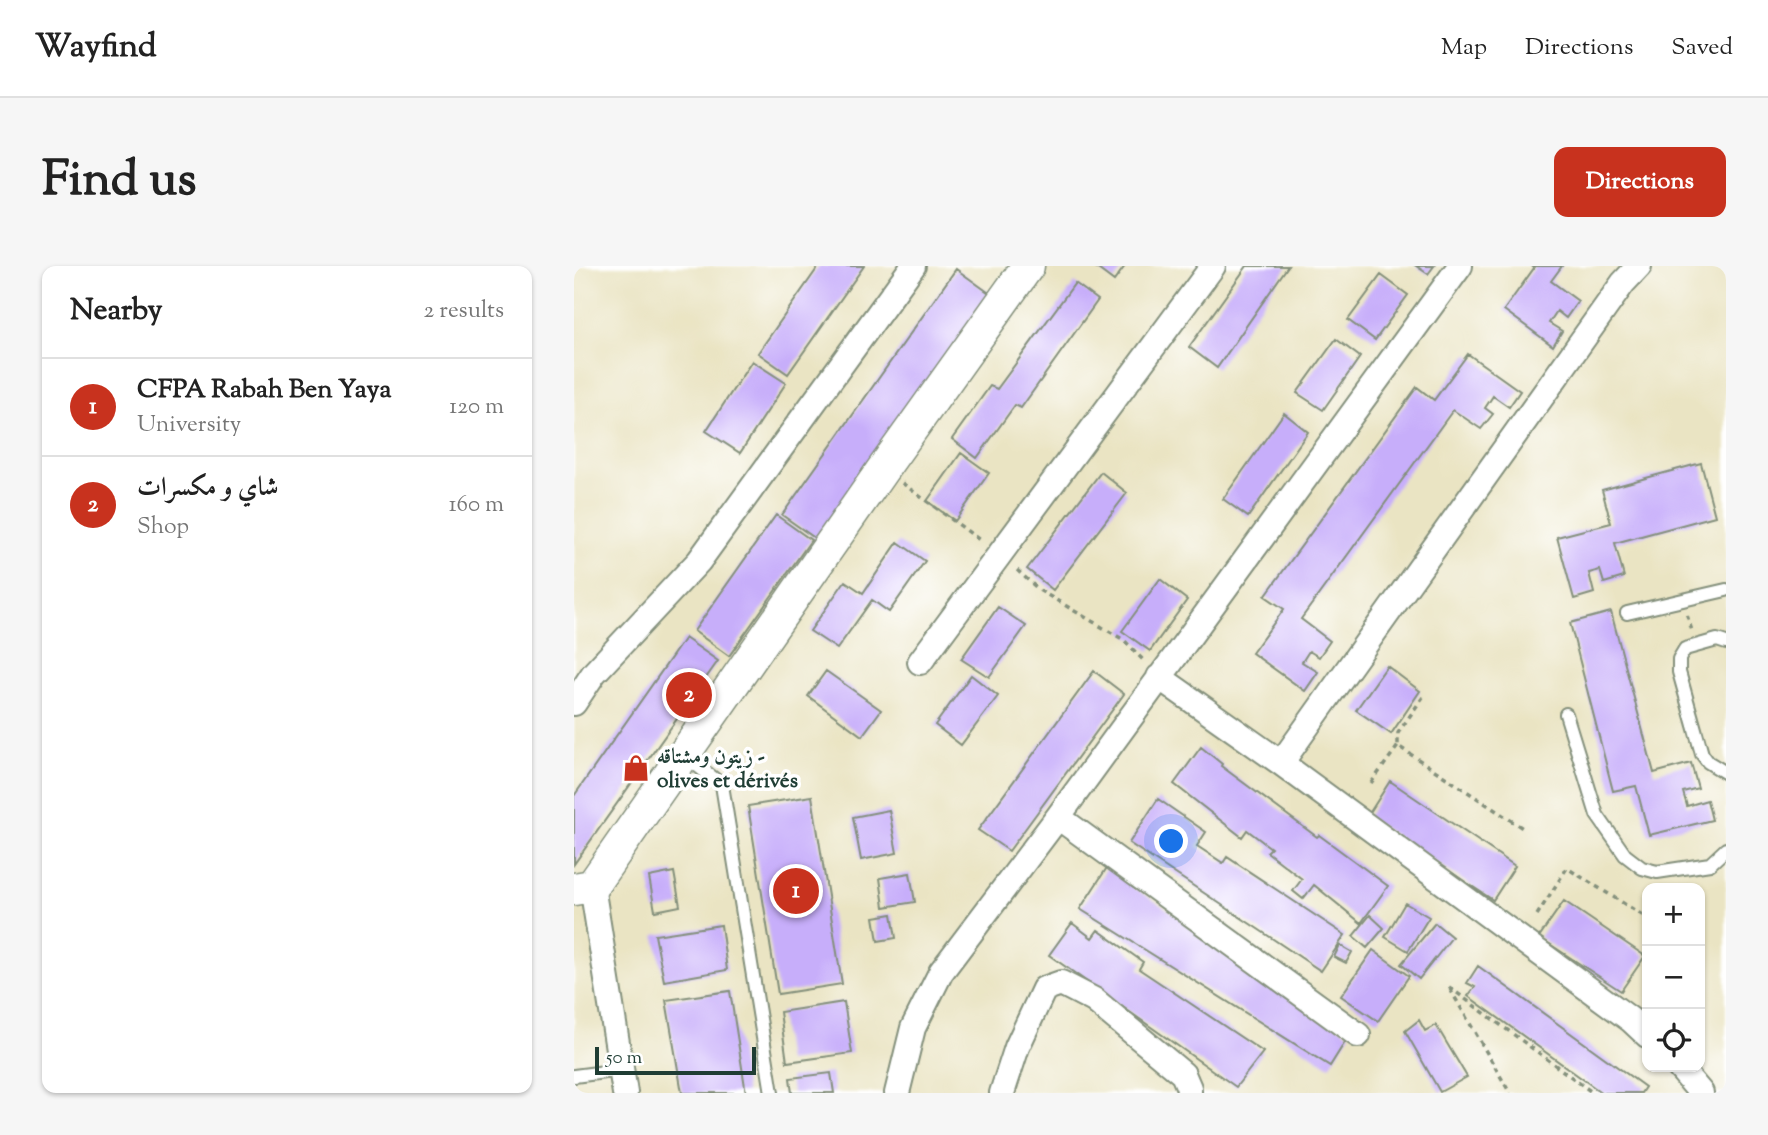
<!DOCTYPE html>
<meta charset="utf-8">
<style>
:root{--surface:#fff;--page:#f6f6f6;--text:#222;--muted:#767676;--line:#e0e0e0;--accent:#c8321e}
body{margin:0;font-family:"Sorts Mill Goudy",Amiri,serif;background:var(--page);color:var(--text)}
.controls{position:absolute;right:21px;bottom:21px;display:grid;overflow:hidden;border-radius:14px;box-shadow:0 2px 5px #0004}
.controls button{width:63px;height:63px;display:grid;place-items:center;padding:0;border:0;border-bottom:2px solid var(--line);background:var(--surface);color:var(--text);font:35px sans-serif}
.scale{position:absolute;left:21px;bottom:18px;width:161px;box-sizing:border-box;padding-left:7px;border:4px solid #1f3d34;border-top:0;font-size:19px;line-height:24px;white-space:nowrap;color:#1f3d34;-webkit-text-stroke:5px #fff;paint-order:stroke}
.you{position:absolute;left:598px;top:576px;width:24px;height:24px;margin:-18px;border:5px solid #fff;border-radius:50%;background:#1a73e8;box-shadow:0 0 0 10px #1a73e833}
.badge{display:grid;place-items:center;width:46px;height:46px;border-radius:50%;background:var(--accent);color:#fff;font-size:23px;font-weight:700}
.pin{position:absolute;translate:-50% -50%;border:4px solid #fff;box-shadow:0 2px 7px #0006}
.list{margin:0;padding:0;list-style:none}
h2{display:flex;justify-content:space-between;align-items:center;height:91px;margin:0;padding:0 28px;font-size:30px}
h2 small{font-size:23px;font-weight:400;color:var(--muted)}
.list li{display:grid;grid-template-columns:46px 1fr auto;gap:21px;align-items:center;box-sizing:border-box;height:98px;padding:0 28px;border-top:2px solid var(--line)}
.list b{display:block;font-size:26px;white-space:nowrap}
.list p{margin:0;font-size:23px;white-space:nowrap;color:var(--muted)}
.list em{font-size:23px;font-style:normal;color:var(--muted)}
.icon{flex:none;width:38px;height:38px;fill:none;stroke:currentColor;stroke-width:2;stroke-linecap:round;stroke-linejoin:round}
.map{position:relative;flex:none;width:1152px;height:827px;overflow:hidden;border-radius:14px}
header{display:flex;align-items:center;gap:42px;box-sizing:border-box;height:98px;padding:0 35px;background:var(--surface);border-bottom:2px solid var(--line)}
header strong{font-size:33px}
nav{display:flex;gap:38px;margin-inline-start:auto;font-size:24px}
.intro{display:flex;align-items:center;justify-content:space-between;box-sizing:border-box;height:168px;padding:0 42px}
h1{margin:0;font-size:49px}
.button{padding:18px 32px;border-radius:14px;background:var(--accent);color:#fff;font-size:24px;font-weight:700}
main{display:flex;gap:42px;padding:0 42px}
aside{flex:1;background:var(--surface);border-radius:14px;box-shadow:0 2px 5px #0004}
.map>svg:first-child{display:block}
.building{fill:#c7aefa}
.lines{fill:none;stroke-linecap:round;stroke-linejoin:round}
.service-casing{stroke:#84907c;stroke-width:16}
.minor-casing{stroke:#84907c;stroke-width:28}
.tertiary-casing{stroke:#84907c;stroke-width:35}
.path{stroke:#84907c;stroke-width:3.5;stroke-dasharray:5 5;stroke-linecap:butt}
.service{stroke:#fff;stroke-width:12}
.minor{stroke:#fff;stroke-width:24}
.tertiary{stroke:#fff;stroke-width:32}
.labels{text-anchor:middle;stroke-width:7;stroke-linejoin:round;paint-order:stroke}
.poi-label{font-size:21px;font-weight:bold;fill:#1f3d34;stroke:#fff;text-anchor:start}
</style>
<header>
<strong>Wayfind</strong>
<nav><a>Map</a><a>Directions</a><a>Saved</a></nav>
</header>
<div class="intro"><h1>Find us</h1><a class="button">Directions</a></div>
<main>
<aside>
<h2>Nearby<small>2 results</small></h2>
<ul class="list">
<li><span class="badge">1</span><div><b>CFPA Rabah Ben Yaya</b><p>University</p></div><em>120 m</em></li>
<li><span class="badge">2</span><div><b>شاي و مكسرات</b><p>Shop</p></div><em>160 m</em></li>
</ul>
</aside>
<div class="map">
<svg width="1152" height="827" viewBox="0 0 1152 827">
<rect width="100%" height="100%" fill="#fff"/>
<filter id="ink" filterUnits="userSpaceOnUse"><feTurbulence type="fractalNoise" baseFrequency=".0143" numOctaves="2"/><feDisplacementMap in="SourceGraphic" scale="14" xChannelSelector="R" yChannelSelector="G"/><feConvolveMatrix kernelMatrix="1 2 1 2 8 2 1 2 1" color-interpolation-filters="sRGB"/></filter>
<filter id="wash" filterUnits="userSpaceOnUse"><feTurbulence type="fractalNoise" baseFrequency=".00686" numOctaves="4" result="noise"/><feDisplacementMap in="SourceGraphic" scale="28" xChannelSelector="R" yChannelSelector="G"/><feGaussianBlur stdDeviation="1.57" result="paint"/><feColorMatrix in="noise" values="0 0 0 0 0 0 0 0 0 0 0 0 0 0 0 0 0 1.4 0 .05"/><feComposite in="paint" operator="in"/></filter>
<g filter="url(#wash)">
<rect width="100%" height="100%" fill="#eae4c3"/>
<g id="blocks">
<!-- building -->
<path class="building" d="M245 0H290L214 108 184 87Z
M520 0H551L540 15Z
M673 0H714L643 102 615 81Z
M842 0H860L854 8Z
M958 0H988L977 15 1004 35 992 52 983 45 975 57 988 65 979 80 930 44 960 2Z
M382 3 418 29 245 275 208 249Z
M807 9 834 29 801 74 774 54Z
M501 17 524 34 447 142 441 139 403 192 378 173 416 120 423 123Z
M762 73 786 91 749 144 723 127Z
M894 88 946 125 935 141 919 130 911 142 919 148 907 163 879 144 727 353 756 375 745 391 735 385 728 396 744 406 731 425 678 387 710 343 691 330 843 121 860 134Z
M178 95 212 117 166 187 132 165Z
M710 147 734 166 674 251 649 233Z
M387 187 415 207 381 255 353 235Z
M1127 197 1141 250 1041 277 1050 311 1030 317 1026 304 1015 307 1020 327 1000 333 983 271 1037 257 1028 224Z
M527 206 553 227 479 324 453 303Z
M202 249 237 274 155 390 120 365Z
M324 276 351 295 315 346 298 334 263 383 236 365 271 315 289 327Z
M586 313 613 334 576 385 548 365Z
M424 341 452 360 415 411 387 393Z
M1037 346 1080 507 1117 497 1124 522 1109 526 1113 540 1133 534 1138 554 1075 569 1062 520 1039 525 996 357Z
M111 372 144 395 0 598V530Z
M813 400 846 425 817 468 782 444Z
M252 405 307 444 288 470 234 430Z
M520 405 550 428 435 585 404 564Z
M397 409 424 430 387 479 361 459Z
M627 481 648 498 647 500 743 571 745 569 814 620 787 657 740 619 729 633 719 625 728 613 693 586 697 582 673 564 668 571 600 518Z
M816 515 941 600 919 634 793 551Z
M238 530 268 718 204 728 174 540Z
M584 533 632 566 623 580 649 597 653 591 771 669 747 705 555 577Z
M315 544 323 587 287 594 279 551Z
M534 600 561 617 558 621 665 688 660 695 776 768 756 800 506 643Z
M100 606 106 640 81 645 75 611Z
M336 607 341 636 310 641 306 612Z
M990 635 1071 690 1047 725 965 671Z
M831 637 855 651 834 685 811 671Z
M318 648 322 672 304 675 300 651Z
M796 649 810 662 793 682 779 670Z
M498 657 518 672 524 664 569 696 565 703 689 786 662 821 475 689Z
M861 657 878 671 845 713 827 698Z
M147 659 153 704 90 715 81 669Z
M766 679 778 686 772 697 760 691Z
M799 684 835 710 804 755 767 730Z
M904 700 1071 821 1067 827H1028L894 730 901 721 893 717Z
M156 725 172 827H108L92 734Z
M270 736 278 787 213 796 206 746Z
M845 754 851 765 862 759 893 811 866 826 831 765Z
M257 807 260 827H218L216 812Z"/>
</g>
</g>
<g filter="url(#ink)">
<use href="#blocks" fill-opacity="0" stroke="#84907c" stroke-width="2"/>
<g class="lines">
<defs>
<path id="service" d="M1053 347 1152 324
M1152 377 1143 374 1111 383 1105 393V406L1128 488 1134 496 1152 507
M992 448 1023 549 1051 589 1068 602 1083 606 1136 598 1152 583
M110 489 148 519 198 827
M0 810 47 804"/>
<path id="minor" d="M346 396 639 0
M585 411 707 497 1057 754 1073 769
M0 437 20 407 125 295 339 0
M707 497 1049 17 1065 0
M484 551 784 769
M18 620 51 827
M1105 801 1127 827
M323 827 339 762 367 706 484 551 886 0
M428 827 443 781 470 723 487 717 520 734 609 808 615 822V827"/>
<path id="tertiary" d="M0 623 18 620 309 203 454 0"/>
</defs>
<!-- service casing -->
<use href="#service" class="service-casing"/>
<!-- minor casing -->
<use href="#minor" class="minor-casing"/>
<!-- tertiary casing -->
<use href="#tertiary" class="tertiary-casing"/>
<!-- path -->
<path class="path" d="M328 217 407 275
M443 304 465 324 550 374 569 394
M1113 349 1118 365
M849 431 824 467V480L950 563
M797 517 824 480
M963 649 993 602 1073 652
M875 721 1019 827
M876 723 936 827"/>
<!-- service -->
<use href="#service" class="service"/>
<!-- minor -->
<use href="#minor" class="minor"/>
<!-- tertiary -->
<use href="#tertiary" class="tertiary"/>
</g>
</g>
<!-- icons -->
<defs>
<symbol id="shop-bare" viewBox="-9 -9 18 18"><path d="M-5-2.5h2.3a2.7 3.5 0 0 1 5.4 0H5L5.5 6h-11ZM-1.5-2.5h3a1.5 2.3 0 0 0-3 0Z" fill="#c8321e" stroke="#fff" stroke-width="2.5" paint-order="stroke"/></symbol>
</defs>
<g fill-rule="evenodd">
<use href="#shop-bare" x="43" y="483" width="38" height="38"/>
</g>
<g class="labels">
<!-- poi labels -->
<g class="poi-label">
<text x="83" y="497">زيتون ومشتاقه -<tspan x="83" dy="24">olives et dérivés</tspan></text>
</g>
</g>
</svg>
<div class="controls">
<button>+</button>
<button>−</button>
<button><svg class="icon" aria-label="locate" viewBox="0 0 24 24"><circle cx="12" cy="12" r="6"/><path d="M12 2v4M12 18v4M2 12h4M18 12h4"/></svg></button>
</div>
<div class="scale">50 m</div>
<div class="you"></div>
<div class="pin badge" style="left:222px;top:625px">1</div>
<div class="pin badge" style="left:115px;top:429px">2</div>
</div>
</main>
